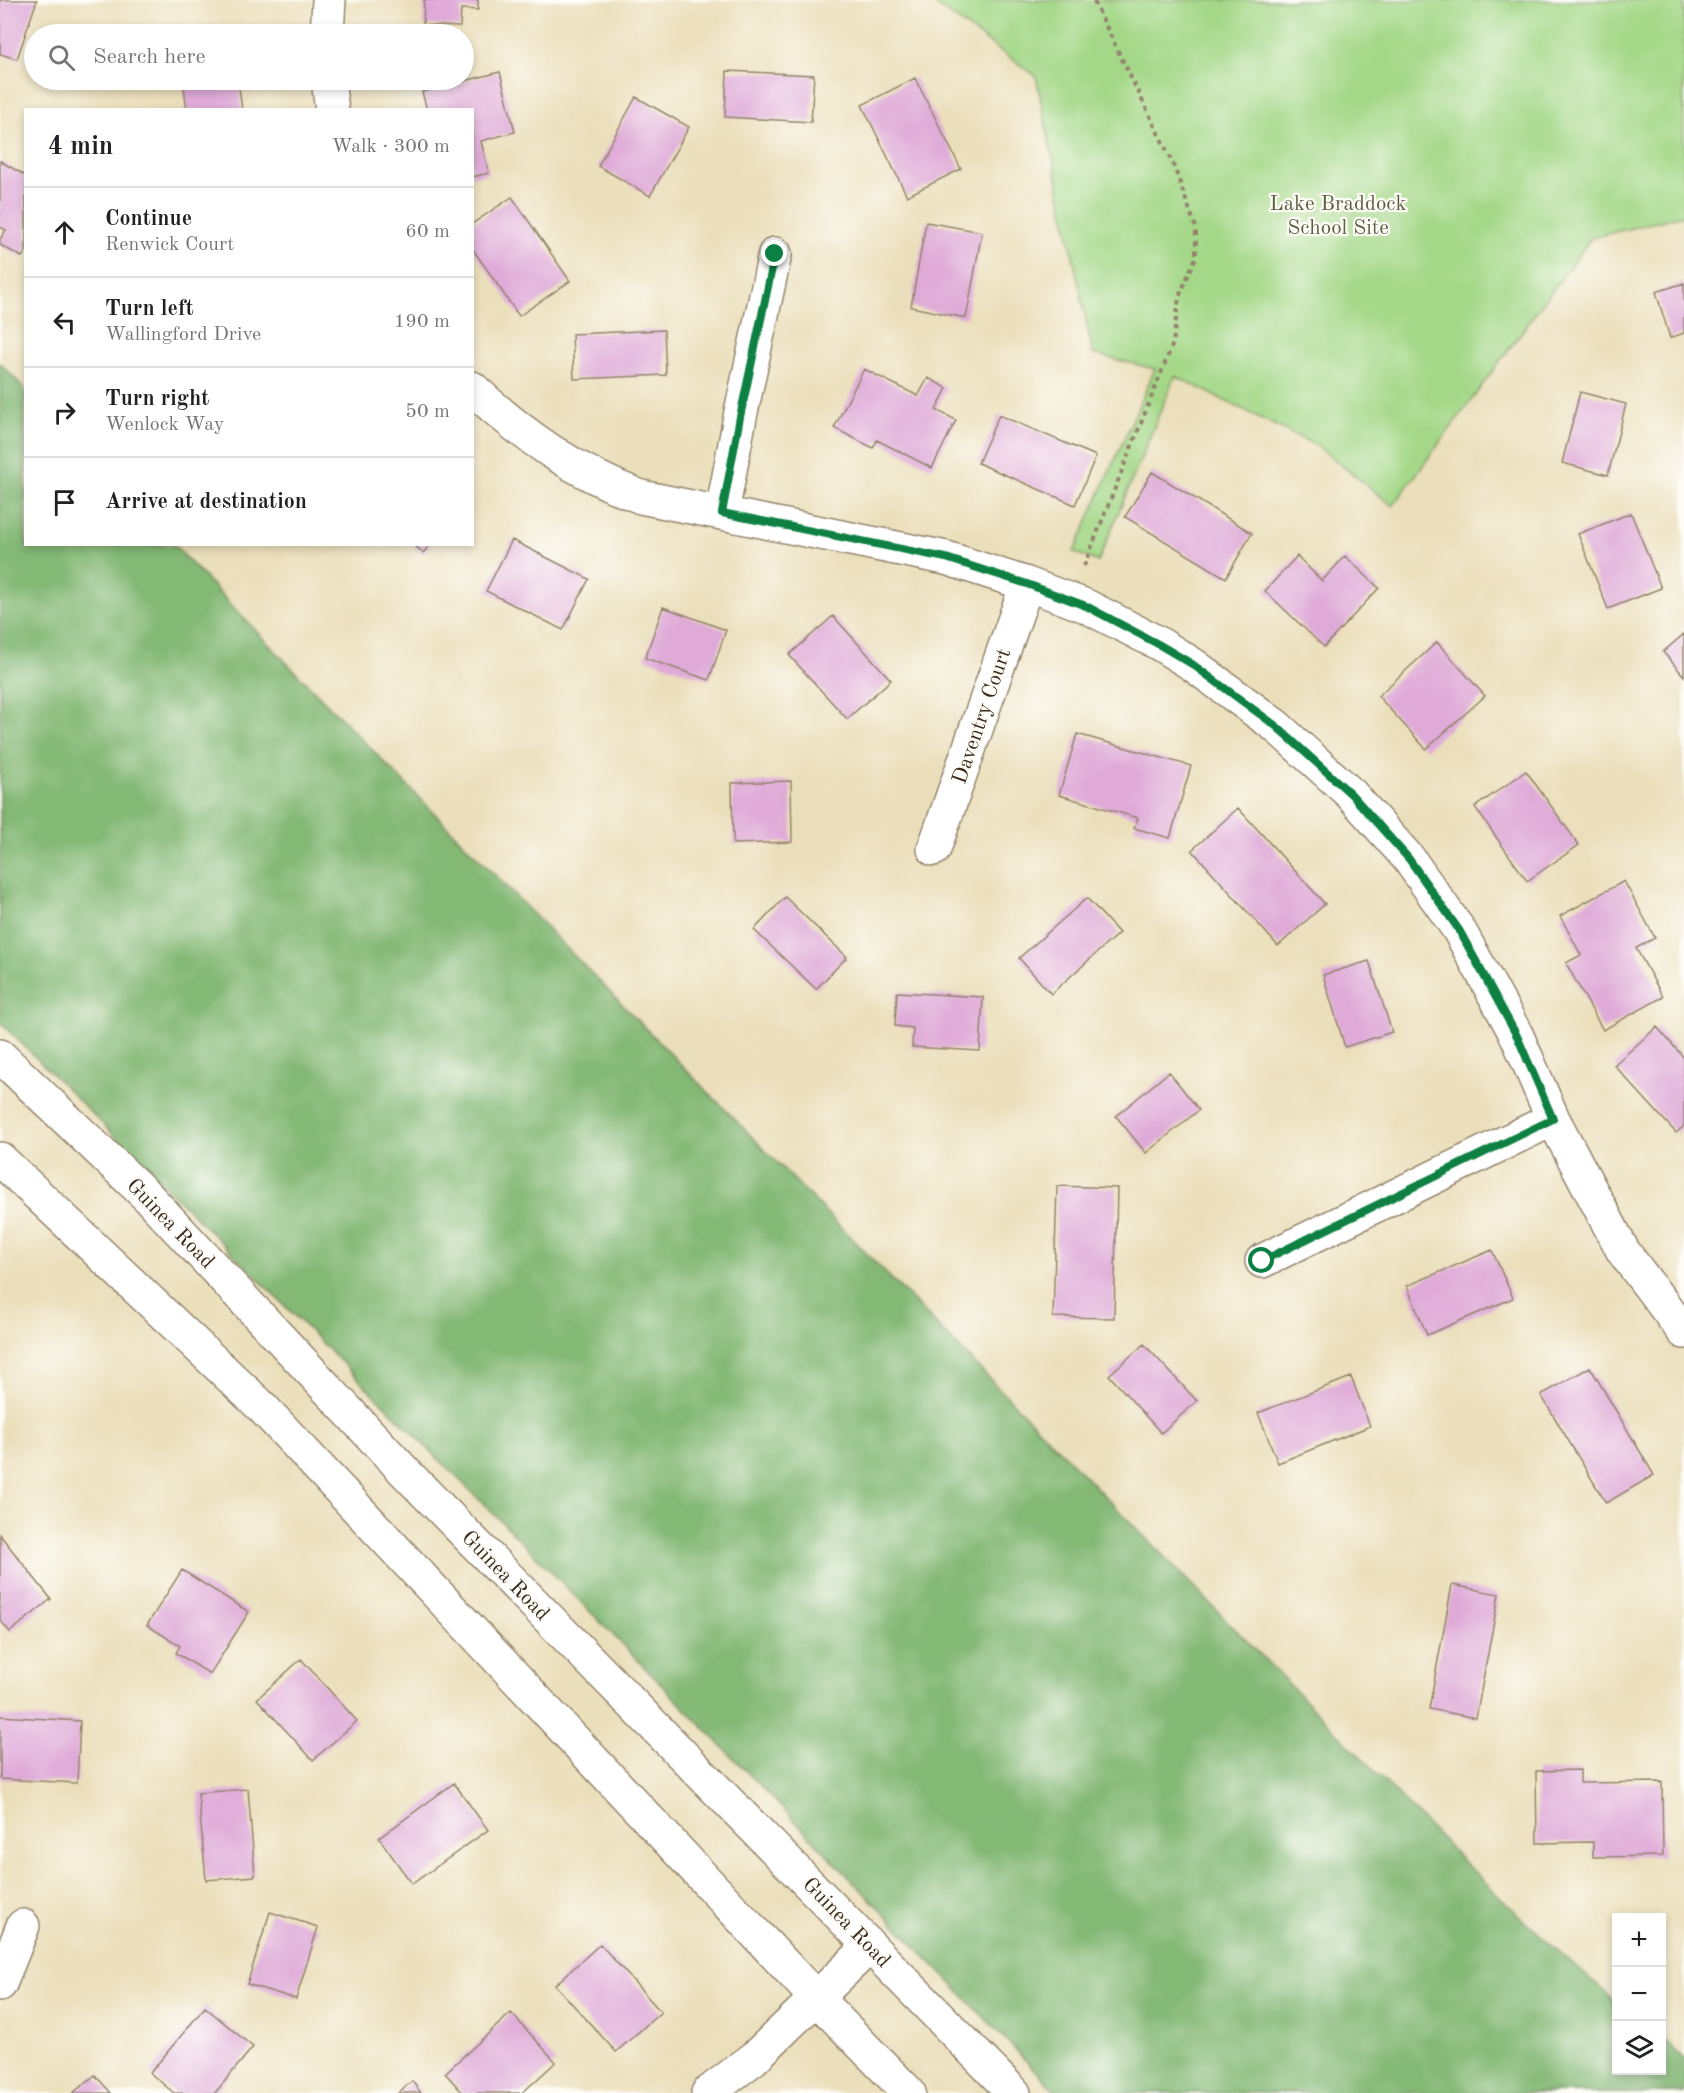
<!DOCTYPE html>
<meta charset="utf-8">
<style>
:root{--surface:#fff;--page:#f2f2f2;--text:#202124;--muted:#757577;--line:#e0e0e0}
body{margin:0;font-family:"Old Standard TT",serif;background:var(--page);color:var(--text)}
.controls{position:absolute;right:18px;bottom:18px;display:grid;overflow:hidden;border-radius:0px;box-shadow:0 3px 9px #0003}
.controls button{width:54px;height:54px;display:grid;place-items:center;padding:0;border:0;border-bottom:2px solid var(--line);background:var(--surface);color:var(--text);font:30px sans-serif}
.stop{position:absolute;width:18px;height:18px;margin:-14px;border:4px solid #0b8043;border-radius:50%;background:#fff}
.stop.end{background:#0b8043;border-color:#fff;box-shadow:0 2px 6px #0008}
.list{margin:0;padding:0;list-style:none}
h2{display:flex;justify-content:space-between;align-items:center;height:78px;margin:0;padding:0 24px;font-size:26px}
h2 small{font-size:20px;font-weight:400;color:var(--muted)}
.list li{display:grid;grid-template-columns:39px 1fr auto;gap:18px;align-items:center;box-sizing:border-box;height:90px;padding:0 24px;border-top:2px solid var(--line)}
.list b{display:block;font-size:22px;white-space:nowrap}
.list p{margin:0;font-size:20px;white-space:nowrap;color:var(--muted)}
.list em{font-size:20px;font-style:normal;color:var(--muted)}
.icon{flex:none;width:33px;height:33px;fill:none;stroke:currentColor;stroke-width:2;stroke-linecap:round;stroke-linejoin:round}
.map{position:relative;flex:none;width:1684px;height:2093px;overflow:hidden}
.search{position:absolute;background:var(--surface);box-shadow:0 3px 9px #0003;left:24px;top:24px;width:450px;height:66px;display:flex;align-items:center;gap:15px;box-sizing:border-box;padding:0 21px;border-radius:33px;color:var(--muted);font-size:22px}
.panel{position:absolute;background:var(--surface);box-shadow:0 3px 9px #0003;left:24px;top:108px;width:450px;height:438px;border-radius:0px}
.map>svg:first-child{display:block}
.green{fill:#a4d888;stroke:#708153;stroke-width:1.5}
.forest{fill:#83b874;stroke:#5f7149;stroke-width:1.5}
.building{fill:#dfaad8}
.lines{fill:none;stroke-linecap:round;stroke-linejoin:round}
.minor-casing{stroke:#93846c;stroke-width:36}
.secondary-casing{stroke:#93846c;stroke-width:36}
.path{stroke:#93846c;stroke-width:4;stroke-dasharray:4.5 4.5;stroke-linecap:butt}
.minor{stroke:#fff;stroke-width:33}
.secondary{stroke:#fff;stroke-width:33}
.route{stroke:#0b8043;stroke-width:8}
.labels{text-anchor:middle;stroke-width:4.5;stroke-linejoin:round;paint-order:stroke}
.park-label{font-size:21px;fill:#5a5e3e;stroke:#fdfcf7}
.street-label{font-size:21px;fill:#3b2a1e;stroke:#fdfcf7}
</style>
<div class="map">
<svg width="1684" height="2093" viewBox="0 0 1684 2093">
<rect width="100%" height="100%" fill="#fdfcf7"/>
<filter id="ink" filterUnits="userSpaceOnUse"><feTurbulence type="fractalNoise" baseFrequency=".0167" numOctaves="2"/><feDisplacementMap in="SourceGraphic" scale="12" xChannelSelector="R" yChannelSelector="G"/><feConvolveMatrix kernelMatrix="1 2 1 2 8 2 1 2 1" color-interpolation-filters="sRGB"/></filter>
<filter id="wash" filterUnits="userSpaceOnUse"><feTurbulence type="fractalNoise" baseFrequency=".008" numOctaves="4" result="noise"/><feDisplacementMap in="SourceGraphic" scale="24" xChannelSelector="R" yChannelSelector="G"/><feGaussianBlur stdDeviation="1.35" result="paint"/><feColorMatrix in="noise" values="0 0 0 0 0 0 0 0 0 0 0 0 0 0 0 0 0 1.4 0 .05"/><feComposite in="paint" operator="in"/></filter>
<g filter="url(#wash)">
<rect width="100%" height="100%" fill="#ebdfbb"/>
<!-- green -->
<path class="green" d="M929 0H1684V215L1591 238 1393 506 1317 446 1175 376 1098 562 1074 552 1155 369 1093 354 1036 76Z"/>
<!-- forest -->
<path class="forest" d="M0 363 25 389 26 544 174 545 280 656 1453 1851 1524 1920 1616 2002V2070H1662V2039L1684 2058V2093H1057L791 1817 528 1548 0 1022Z"/>
<g id="blocks">
<!-- building -->
<path class="building" d="M0 0H37L17 59 0 54Z
M424 0H478V10L461 9 460 27 423 25Z
M727 71 814 75 811 122 725 117Z
M500 72 515 132 481 141 489 173 472 177V110H427L422 92Z
M915 78 961 169 907 196 862 105Z
M183 80H238L242 110H187Z
M636 97 689 127 650 196 598 166Z
M0 161 26 176V251L22 257 0 245V239L6 230 0 227Z
M512 197 570 281 519 316 472 248V224Z
M926 222 982 232 966 318 911 307Z
M1684 283V333L1670 338 1656 292Z
M664 330 666 375 574 379 572 334Z
M864 369 918 396 928 378 947 388 936 410 956 420 932 468 877 440 873 448 834 428Z
M1580 392 1626 404 1608 475 1562 463Z
M999 415 1096 456 1075 505 978 463Z
M1152 472 1252 533 1226 578 1125 517Z
M1631 513 1661 588 1608 609 1578 534Z
M512 540 589 579 563 630 486 591Z
M413 544H431L423 553Z
M1297 556 1322 581 1345 556 1379 588 1324 647 1265 591Z
M663 607 726 630 709 680 645 658Z
M833 616 891 680 847 719 789 655Z
M1684 634V676L1663 652Z
M1437 642 1485 696 1426 749 1378 696Z
M1077 734 1191 766 1170 838 1134 828 1138 818 1059 795Z
M1526 771 1579 845 1527 881 1475 807Z
M791 781 792 842 733 844 732 783Z
M1238 808 1325 904 1278 946 1192 850Z
M1624 881 1655 938 1636 948 1663 997 1603 1030 1566 963 1581 955 1560 916Z
M785 897 847 957 816 989 754 930Z
M1087 898 1119 933 1051 994 1019 958Z
M1369 961 1392 1032 1345 1047 1323 975Z
M897 992 983 997 980 1051 912 1047 913 1028 895 1026Z
M1657 1027 1684 1058V1126L1676 1133 1614 1065Z
M1169 1072 1199 1110 1146 1153 1116 1116Z
M1057 1186 1117 1188 1114 1318 1053 1317Z
M1492 1250 1513 1298 1427 1335 1407 1286Z
M1144 1344 1197 1401 1161 1433 1109 1375Z
M1590 1367 1654 1475 1606 1503 1541 1395Z
M1351 1377 1370 1426 1278 1463 1258 1413Z
M0 1535 51 1599 10 1632 0 1620Z
M182 1570 249 1612 210 1674 176 1653 180 1646 147 1625Z
M1452 1585 1499 1594 1476 1718 1429 1709Z
M301 1659 357 1721 313 1760 257 1699Z
M0 1716 80 1721 77 1783 0 1779Z
M1580 1770V1783L1662 1782 1663 1856 1593 1857V1842L1537 1843 1536 1771Z
M454 1783 488 1830 412 1884 379 1838Z
M248 1789 255 1876 206 1880 198 1793Z
M270 1912 318 1927 296 1999 247 1984Z
M600 1944 661 2012 616 2052 555 1985Z
M205 2007 253 2047 215 2093H174L150 2073Z
M511 2013 556 2062 522 2093H463L445 2073Z
M95 2075 111 2093H73Z
M412 2081 421 2093H398Z"/>
</g>
</g>
<g filter="url(#ink)">
<use href="#blocks" fill-opacity="0" stroke="#93846c" stroke-width="1.5"/>
<g class="lines">
<defs>
<path id="minor" d="M327 34 329 0
M328 80 332 110
M472 388C523 436 575 472 641 497L946 558 1027 584 1086 606 1158 643 1192 664 1276 726 1351 794 1409 859 1459 930 1517 1036 1553 1119 1623 1251 1684 1332
M722 513 740 417 775 254
M934 849 1027 584
M1262 1261 1553 1119
M0 1984 23 1926
M708 2093 753 2059 870 1946"/>
<path id="secondary" d="M0 1056 148 1197 406 1473 1014 2093
M0 1159 262 1407 816 1998 909 2093"/>
</defs>
<!-- minor casing -->
<use href="#minor" class="minor-casing"/>
<!-- secondary casing -->
<use href="#secondary" class="secondary-casing"/>
<!-- path -->
<path class="path" d="M1084 566 1173 343 1179 297 1196 257V228L1172 161 1093 0"/>
<!-- minor -->
<use href="#minor" class="minor"/>
<!-- secondary -->
<use href="#secondary" class="secondary"/>
</g>
</g>
<g class="lines" filter="url(#ink)">
<!-- route -->
<path class="route" d="M775 254 740 417 722 513 946 558 1027 584 1086 606 1158 644 1192 664 1276 726 1351 794 1409 859 1459 930 1517 1036 1553 1119 1262 1261"/>
</g>
<g class="labels">
<!-- park labels -->
<g class="park-label">
<text x="1338" y="210">Lake Braddock<tspan x="1338" dy="24">School Site</tspan></text>
</g>
<!-- street labels -->
<g class="street-label">
<text transform="translate(981 716) rotate(-71)" y="7">Daventry Court</text>
<text transform="translate(171 1223) rotate(46)" y="7">Guinea Road</text>
<text transform="translate(506 1575) rotate(46)" y="7">Guinea Road</text>
<text transform="translate(847 1922) rotate(46)" y="7">Guinea Road</text>
</g>
</g>
</svg>
<div class="controls">
<button>+</button>
<button>−</button>
<button><svg class="icon" aria-label="layers" viewBox="0 0 24 24"><path d="M12 4l9 5-9 5-9-5zM3 14l9 5 9-5"/></svg></button>
</div>
<div class="stop" style="left:1262px;top:1261px"></div>
<div class="stop end" style="left:775px;top:254px"></div>
<div class="search"><svg class="icon" aria-label="search" viewBox="0 0 24 24"><circle cx="10" cy="10" r="6"/><path d="M15 15l6 6"/></svg>Search here</div>
<section class="panel">
<h2>4 min<small>Walk · 300 m</small></h2>
<ul class="list">
<li><svg class="icon" aria-label="ahead" viewBox="0 0 24 24"><path d="M12 20V5M6 11l6-6 6 6"/></svg><div><b>Continue</b><p>Renwick Court</p></div><em>60 m</em></li>
<li><svg class="icon" aria-label="left" viewBox="0 0 24 24"><path d="M17 20v-9H6M10 6l-5 5 5 5"/></svg><div><b>Turn left</b><p>Wallingford Drive</p></div><em>190 m</em></li>
<li><svg class="icon" aria-label="right" viewBox="0 0 24 24"><path d="M7 20v-9h11M14 6l5 5-5 5"/></svg><div><b>Turn right</b><p>Wenlock Way</p></div><em>50 m</em></li>
<li><svg class="icon" aria-label="arrive" viewBox="0 0 24 24"><path d="M6 21V4h12l-3 4 3 4H6"/></svg><div><b>Arrive at destination</b></div></li>
</ul>
</section>
</div>
